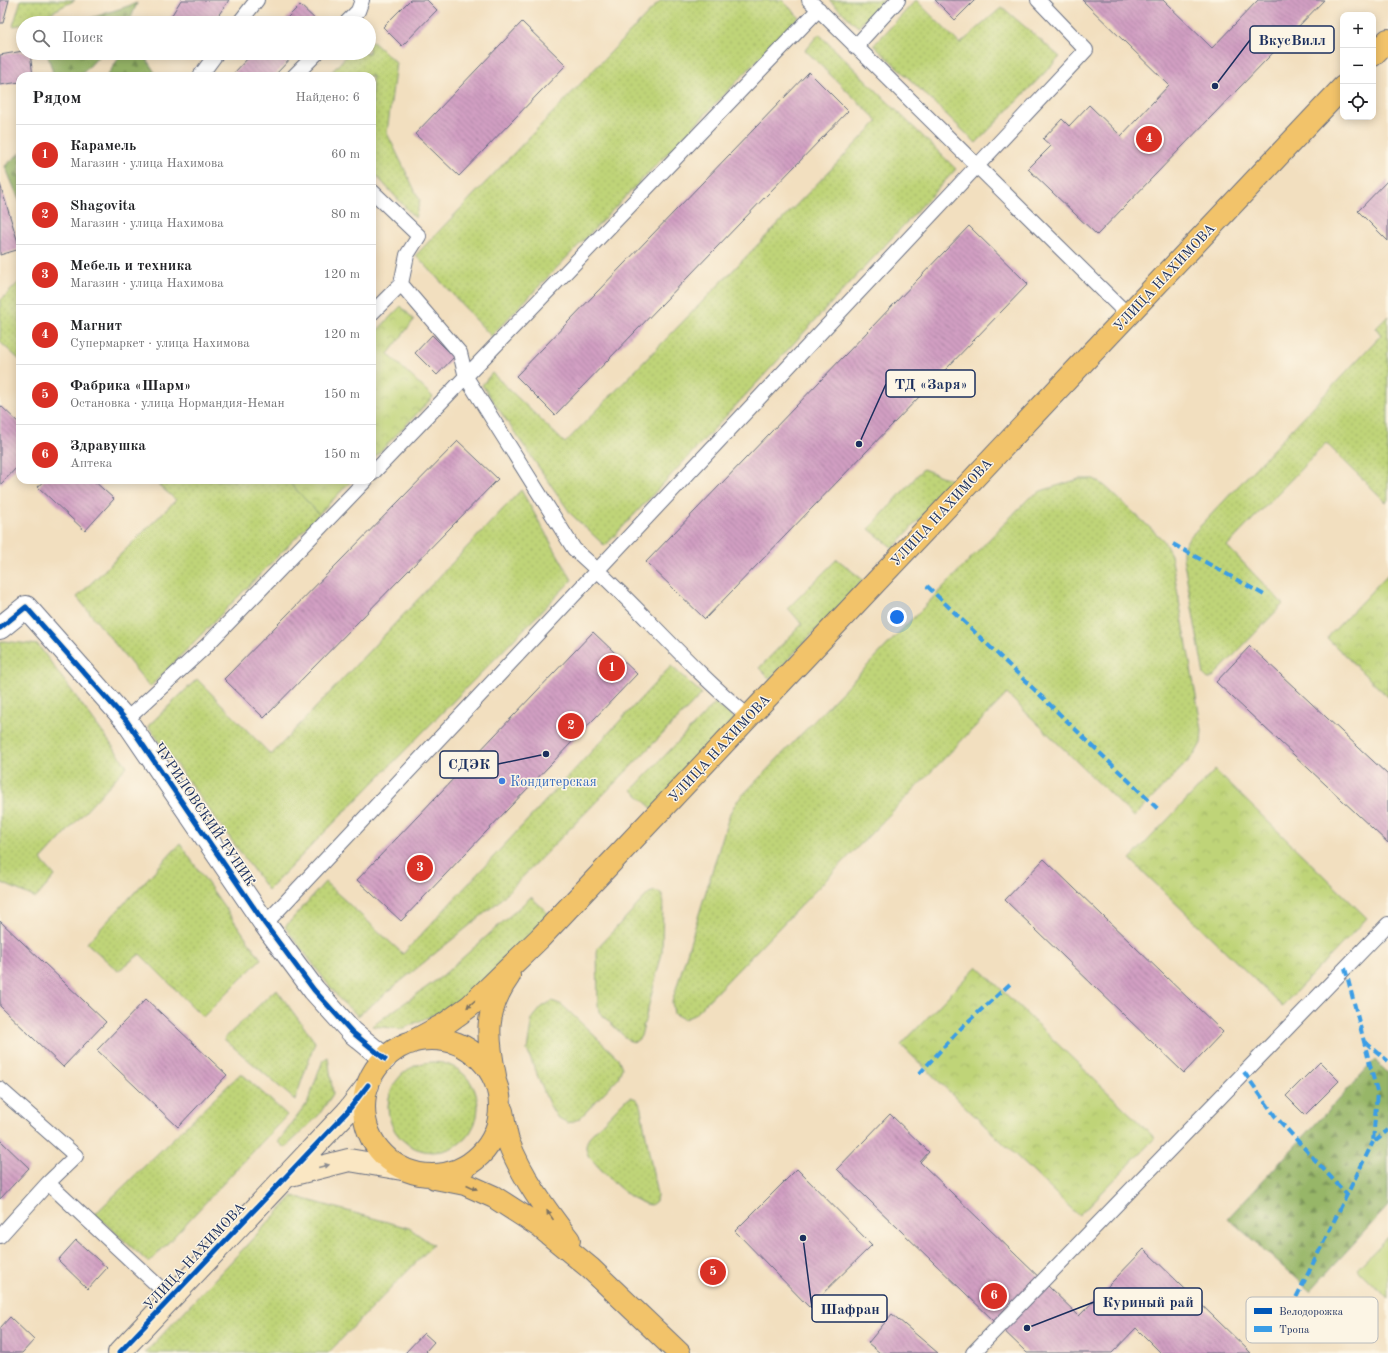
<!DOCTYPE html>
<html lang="ru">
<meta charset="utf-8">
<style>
:root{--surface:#fff;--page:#f6f6f6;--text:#202124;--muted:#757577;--line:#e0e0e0;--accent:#d93025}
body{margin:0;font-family:"Old Standard TT",serif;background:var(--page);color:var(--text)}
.controls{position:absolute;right:12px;top:12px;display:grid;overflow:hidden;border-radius:8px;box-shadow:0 2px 10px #0003}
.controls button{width:36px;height:36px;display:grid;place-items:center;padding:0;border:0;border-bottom:1px solid var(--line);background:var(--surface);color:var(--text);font:20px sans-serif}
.you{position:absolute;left:897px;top:617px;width:14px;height:14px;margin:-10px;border:3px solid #fff;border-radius:50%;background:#1a73e8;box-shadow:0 0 0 6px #1a73e833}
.badge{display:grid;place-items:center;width:26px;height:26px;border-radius:50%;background:var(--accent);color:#fff;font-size:13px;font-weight:700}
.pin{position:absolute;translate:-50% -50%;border:2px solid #fff;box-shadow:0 1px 4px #0006}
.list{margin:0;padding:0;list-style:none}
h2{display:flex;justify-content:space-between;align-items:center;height:52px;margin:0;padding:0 16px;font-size:17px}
h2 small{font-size:13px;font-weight:400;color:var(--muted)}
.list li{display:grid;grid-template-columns:26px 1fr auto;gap:12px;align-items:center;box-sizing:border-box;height:60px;padding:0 16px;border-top:1px solid var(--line)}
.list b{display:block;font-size:15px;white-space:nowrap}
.list p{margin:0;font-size:13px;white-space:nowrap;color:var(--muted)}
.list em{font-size:13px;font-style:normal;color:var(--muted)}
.icon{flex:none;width:22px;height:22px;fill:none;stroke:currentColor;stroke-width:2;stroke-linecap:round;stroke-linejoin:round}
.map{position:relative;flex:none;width:1388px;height:1353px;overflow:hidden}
.search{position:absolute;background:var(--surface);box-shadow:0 2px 10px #0003;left:16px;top:16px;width:360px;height:44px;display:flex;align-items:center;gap:10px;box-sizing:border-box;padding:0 14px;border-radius:22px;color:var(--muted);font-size:15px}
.panel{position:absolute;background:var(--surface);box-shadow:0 2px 10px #0003;left:16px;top:72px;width:360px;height:412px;border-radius:12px}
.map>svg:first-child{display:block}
.grass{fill:url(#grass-dots);stroke:#6d826b}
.forest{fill:url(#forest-firs);stroke:#597263}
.park{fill:url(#park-crowns);stroke:#6d826b}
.pitch{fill:#bfd478;stroke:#6d826b}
.building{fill:url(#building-back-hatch)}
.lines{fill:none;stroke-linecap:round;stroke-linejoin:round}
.lane-casing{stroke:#666d80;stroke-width:16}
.street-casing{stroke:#666d80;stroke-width:24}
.secondary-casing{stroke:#666d80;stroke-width:24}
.primary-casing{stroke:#666d80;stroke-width:24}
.lane{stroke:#fff;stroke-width:14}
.street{stroke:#fff;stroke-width:22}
.secondary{stroke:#fae7c3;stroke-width:22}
.primary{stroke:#f2c36a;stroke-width:22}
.quiet{stroke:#3b9de6;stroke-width:4;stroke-dasharray:8 4;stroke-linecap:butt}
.cycleway-casing{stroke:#fcf5e5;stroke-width:8}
.cycleway{stroke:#0057b8;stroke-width:5}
.oneway{fill:#7c7263}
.oneway2{fill:#8a8b90}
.shop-dot{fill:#3f7fe0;stroke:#fcf5e5;stroke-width:1.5}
.labels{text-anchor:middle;stroke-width:3;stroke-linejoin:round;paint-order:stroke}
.street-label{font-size:14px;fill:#1b2f5e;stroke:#fcf5e5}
.shop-label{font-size:14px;fill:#366cbe;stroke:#fcf5e5;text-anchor:start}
.key{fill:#fcf5e5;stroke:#b8babc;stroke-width:1}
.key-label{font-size:11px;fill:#1b2f5e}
.leader{fill:none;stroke:#1b2f5e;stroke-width:1.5}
.callout-dot{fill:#1b2f5e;stroke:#fcf5e5;stroke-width:1.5}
.callout{fill:#fcf5e5;stroke:#1b2f5e;stroke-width:1.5}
.callout-label{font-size:15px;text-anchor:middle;font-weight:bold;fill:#1b2f5e}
</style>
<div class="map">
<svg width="1388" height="1353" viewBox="0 0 1388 1353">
<defs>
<pattern id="grass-dots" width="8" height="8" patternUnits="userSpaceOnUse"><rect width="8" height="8" fill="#bfd478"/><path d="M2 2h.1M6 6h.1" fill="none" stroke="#a4b66a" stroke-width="1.8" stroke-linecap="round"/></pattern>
<pattern id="forest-firs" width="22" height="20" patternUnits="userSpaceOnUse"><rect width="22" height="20" fill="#97b668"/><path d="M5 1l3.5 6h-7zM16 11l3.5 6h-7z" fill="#7a9459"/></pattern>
<pattern id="park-crowns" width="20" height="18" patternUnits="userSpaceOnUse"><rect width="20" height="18" fill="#bfd478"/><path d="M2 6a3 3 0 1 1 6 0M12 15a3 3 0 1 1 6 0" fill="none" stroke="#a4b66a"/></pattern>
<pattern id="building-back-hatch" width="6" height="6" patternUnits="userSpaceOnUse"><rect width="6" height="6" fill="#d19fc2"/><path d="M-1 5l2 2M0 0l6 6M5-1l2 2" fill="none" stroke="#a982a1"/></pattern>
</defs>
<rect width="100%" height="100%" fill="#fcf5e5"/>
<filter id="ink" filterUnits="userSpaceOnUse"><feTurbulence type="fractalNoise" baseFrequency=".025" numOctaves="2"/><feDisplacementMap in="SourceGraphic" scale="8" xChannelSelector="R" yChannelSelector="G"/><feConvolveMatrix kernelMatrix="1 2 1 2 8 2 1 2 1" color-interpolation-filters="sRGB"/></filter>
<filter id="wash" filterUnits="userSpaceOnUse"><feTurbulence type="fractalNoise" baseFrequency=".012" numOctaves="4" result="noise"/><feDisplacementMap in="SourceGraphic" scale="16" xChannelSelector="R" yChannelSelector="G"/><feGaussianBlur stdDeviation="0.9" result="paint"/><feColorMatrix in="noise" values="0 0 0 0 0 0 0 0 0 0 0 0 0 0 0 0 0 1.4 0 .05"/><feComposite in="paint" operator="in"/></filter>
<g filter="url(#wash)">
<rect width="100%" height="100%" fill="#f2dfbf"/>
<!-- grass -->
<path class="grass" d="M21 0H75L31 23 13 26Z
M661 0H782L799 17 491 336 416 255Z
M829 0H884L858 27Z
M916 0 960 44 1002 7 1060 57 976 143 874 45Z
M819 34 956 169 605 546 571 514 482 385 492 373 565 443 878 121 805 50Z
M373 42 396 63 387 133 420 201 415 218 372 171V76H328L349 53H369V44Z
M20 281V360L0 342V301Z
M1388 316V500L1386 502 1326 443 1227 546 1283 604 1213 677 1208 679 1204 675 1183 557V547L1189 538 1381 335 1376 328Z
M923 469 954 481 893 548 869 529Z
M1079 479H1094L1105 486 1163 540 1171 555 1202 730 1201 743 1195 754 1134 817 1007 694 694 1015 684 1019 674 1014 672 1002 730 813 737 801 1029 498 1041 491Z
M153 480H287L319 514 150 687 77 597 176 500Z
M521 490 572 580 268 890 148 726 197 679 271 755Z
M837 559 863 580 770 679 759 668 802 624 788 608Z
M3 641 38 645 127 766 41 860 55 876 36 898 0 882V643Z
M671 666 702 694 497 903 358 1016 340 1000 285 927 325 882 403 954Z
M715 703 737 721 654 810 632 790Z
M180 844 261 959 203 1017 140 954 118 971 87 943Z
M655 891 661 893 663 898 662 953 641 1036C637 1042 634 1043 628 1040L599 1012 598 1005 597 948 649 893Z
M531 897 552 917 462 1002 402 1029 372 1026 441 977Z
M276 989 315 1042 295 1100 224 1039Z
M552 1001 562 1005 618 1058 622 1068 618 1078 579 1119 568 1123 557 1117 549 1104 527 1050 532 1019 542 1007Z
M328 1057 333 1094 318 1116 285 1148 278 1142 308 1102 323 1060Z
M388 1107a45 45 0 1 1 90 0a45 45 0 1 1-90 0Z
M241 1073 287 1115 149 1263 95 1214Z
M631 1097 636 1099 640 1104 657 1195 656 1201 651 1205C628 1202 605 1173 589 1157 585 1149 585 1145 589 1137L625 1100Z
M293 1196 409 1228 433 1245 328 1353H145Z"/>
<!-- forest -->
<path class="forest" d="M137 3 131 18 127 23H76Z
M47 53H102L80 76H54Z
M122 53H148L147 60 157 76H107Z
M20 153V202L5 166Z
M1375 1060 1388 1073V1206L1310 1291 1228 1218Z"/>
<!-- park -->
<path class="park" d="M401 306 414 320 388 354 433 397 372 460V336Z
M287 480H352L319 514Z
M1388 574V697L1327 638Z
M1215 770 1367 918 1282 1006 1130 859Z
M977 966 1155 1138 1079 1216 901 1045Z"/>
<!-- pitch -->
<path class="pitch" d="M1388 1237V1299L1357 1269Z"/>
<g id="blocks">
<!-- building -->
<path class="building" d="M0 0H9L3 23H0Z
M181 0H229L213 23H167Z
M410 0H427L437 10 402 46 383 27Z
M935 0H975L955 20Z
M1082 0H1163L1212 48 1258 0H1324L1097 235 1028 169 1051 146 1043 139 1062 119 1069 126 1089 105 1121 136 1169 85Z
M300 5 319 23H282Z
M522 22 566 65 459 176 415 134Z
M23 51V53H30L33 76H20V82L0 85V55Z
M253 53H296L274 76H231Z
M809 72 848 111 555 415 516 376Z
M1388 180V241L1358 211Z
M0 184 20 249 0 255Z
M969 226 1028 284 705 619 646 562Z
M432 335 454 357 437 375 415 353Z
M0 405 20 424V464L0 485Z
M458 441 498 479 264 718 224 679Z
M44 480H93L114 499 85 531 38 487Z
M593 632 637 674 401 921 357 880Z
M1250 646 1388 775V843L1216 682Z
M1044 859 1223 1032 1184 1073 1005 900Z
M0 921 106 1022 63 1067 0 1006Z
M146 999 227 1075 178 1127 97 1050Z
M1320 1062 1339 1081 1305 1115 1286 1096Z
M890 1114 929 1152 920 1162 1079 1316 1144 1249 1251 1353H1161L1136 1328 1112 1353H1027L837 1169Z
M0 1140 29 1168 0 1199Z
M797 1169 872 1245 809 1307 735 1231Z
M76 1240 107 1268 88 1289 58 1260Z
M892 1314 938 1353H880L868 1343Z
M10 1317 34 1340 22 1353H0V1328Z
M424 1333 434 1342 426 1351 428 1353H405Z"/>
</g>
</g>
<g filter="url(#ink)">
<use href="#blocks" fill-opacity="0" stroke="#666d80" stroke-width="1"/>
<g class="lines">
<defs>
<path id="lane" d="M809 0 1128 315
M239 23 257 0
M346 23 358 11 362 0
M855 47 898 0
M200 76 217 53
M294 76 317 53
M372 191 419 236 407 255 401 284 372 313
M401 284 460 353 466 377 574 549C635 602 686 665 748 716
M372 474 819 9
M126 720 205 647 366 480
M265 924 1086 50 1038 0
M0 1089 76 1156 48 1183 171 1298
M0 1236 48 1183
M973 1353 1388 924"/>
<path id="street" d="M0 628 26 607 126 720 265 924 314 990 352 1032 385 1059"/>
<path id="secondary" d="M286 1176 349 1160 402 1169
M119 1353 347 1112 368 1085"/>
<path id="primary" d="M1373 55 1388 40
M364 1107a68 68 0 1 1 136 0a68 68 0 1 1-136 0Z
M410 1043 445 1024 470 1006 540 938 1343 87
M495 1076C487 1037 484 1011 509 976
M502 1111C504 1120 505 1131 508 1141 522 1177 545 1209 569 1240
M435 1178 465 1184 494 1197 539 1226 590 1268 679 1353"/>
</defs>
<!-- lane casing -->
<use href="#lane" class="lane-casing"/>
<!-- street casing -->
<use href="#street" class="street-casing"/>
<!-- secondary casing -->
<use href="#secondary" class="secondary-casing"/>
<!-- primary casing -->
<use href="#primary" class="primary-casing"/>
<!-- lane -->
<use href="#lane" class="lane"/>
<!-- street -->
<use href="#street" class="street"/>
<!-- secondary -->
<use href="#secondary" class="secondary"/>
<!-- primary -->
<use href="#primary" class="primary"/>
<!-- quiet -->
<path class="quiet" d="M1173 544 1266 596
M927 586 1159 810
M1345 968 1377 1092 1373 1142 1388 1130
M1365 1042 1388 1061
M1244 1072 1275 1116 1347 1195
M919 1074 963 1026 1010 984
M1291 1308 1373 1142"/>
<defs>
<path id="cycleway" d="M0 628 26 607 126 720 265 924 314 990 352 1032 385 1059
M119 1353 347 1112 368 1085"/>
</defs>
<!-- cycleway casing -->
<use href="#cycleway" class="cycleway-casing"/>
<!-- cycleway -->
<use href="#cycleway" class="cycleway"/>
</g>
<!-- one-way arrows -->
<defs><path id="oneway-solid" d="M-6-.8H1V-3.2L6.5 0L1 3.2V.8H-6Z"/></defs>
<g class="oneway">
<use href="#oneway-solid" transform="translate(471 1004) rotate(138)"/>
<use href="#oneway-solid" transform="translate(472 1187) rotate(24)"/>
<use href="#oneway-solid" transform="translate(550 1215) rotate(-125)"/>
</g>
<use class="oneway2" href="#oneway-solid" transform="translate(324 1166) rotate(-14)"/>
</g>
<!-- markers -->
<circle class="shop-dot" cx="502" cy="781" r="4"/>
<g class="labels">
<!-- street labels -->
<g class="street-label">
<text transform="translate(1164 277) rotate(-47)" y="5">УЛИЦА НАХИМОВА</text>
<text transform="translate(941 512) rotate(-47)" y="5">УЛИЦА НАХИМОВА</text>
<text transform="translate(719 748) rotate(-47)" y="5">УЛИЦА НАХИМОВА</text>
<text transform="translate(205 814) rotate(56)" y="5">ЧУРИЛОВСКИЙ ТУПИК</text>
<text transform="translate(194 1256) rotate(-47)" y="5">УЛИЦА НАХИМОВА</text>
</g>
<!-- shop labels -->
<g class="shop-label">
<text x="510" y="786">Кондитерская</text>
</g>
</g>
<!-- legend -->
<rect x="1246" y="1297" width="132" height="46" rx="6" class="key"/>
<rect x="1254" y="1308" width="18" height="6" fill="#0057b8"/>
<rect x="1254" y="1326" width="18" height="6" fill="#3b9de6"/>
<g class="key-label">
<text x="1279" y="1315">Велодорожка</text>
<text x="1279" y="1333">Тропа</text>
</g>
<!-- callouts -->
<path class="leader" d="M1215 86L1250 40M859 444L886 384M546 754L498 764M1027 1328L1094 1302M803 1238L812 1308"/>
<g class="callout-dot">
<circle cx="1215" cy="86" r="4"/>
<circle cx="859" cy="444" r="4"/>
<circle cx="546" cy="754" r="4"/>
<circle cx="1027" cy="1328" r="4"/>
<circle cx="803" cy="1238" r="4"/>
</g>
<g class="callout">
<rect x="1250" y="26" width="84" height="27" rx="4"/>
<rect x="886" y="370" width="89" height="27" rx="4"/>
<rect x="440" y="751" width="58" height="27" rx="4"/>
<rect x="1094" y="1288" width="108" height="27" rx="4"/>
<rect x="812" y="1295" width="75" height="27" rx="4"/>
</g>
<g class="callout-label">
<text x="1292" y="45">ВкусВилл</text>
<text x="931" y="389">ТД «Заря»</text>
<text x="469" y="769">СДЭК</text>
<text x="1148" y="1307">Куриный рай</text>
<text x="850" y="1314">Шафран</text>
</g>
</svg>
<div class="controls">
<button>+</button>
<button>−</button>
<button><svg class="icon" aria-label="locate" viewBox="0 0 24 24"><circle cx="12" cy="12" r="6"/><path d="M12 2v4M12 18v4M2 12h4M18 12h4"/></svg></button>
</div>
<div class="you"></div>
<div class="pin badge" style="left:612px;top:668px">1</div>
<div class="pin badge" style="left:571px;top:726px">2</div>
<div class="pin badge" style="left:420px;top:868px">3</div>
<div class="pin badge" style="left:1149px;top:139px">4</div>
<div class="pin badge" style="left:713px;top:1272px">5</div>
<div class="pin badge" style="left:994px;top:1296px">6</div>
<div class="search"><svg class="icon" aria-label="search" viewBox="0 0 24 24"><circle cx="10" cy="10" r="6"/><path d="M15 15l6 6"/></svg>Поиск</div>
<section class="panel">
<h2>Рядом<small>Найдено: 6</small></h2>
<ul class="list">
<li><span class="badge">1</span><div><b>Карамель</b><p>Магазин · улица Нахимова</p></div><em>60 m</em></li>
<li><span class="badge">2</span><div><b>Shagovita</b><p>Магазин · улица Нахимова</p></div><em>80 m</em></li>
<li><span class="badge">3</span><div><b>Мебель и техника</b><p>Магазин · улица Нахимова</p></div><em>120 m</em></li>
<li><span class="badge">4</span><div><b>Магнит</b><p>Супермаркет · улица Нахимова</p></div><em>120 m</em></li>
<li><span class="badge">5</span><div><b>Фабрика «Шарм»</b><p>Остановка · улица Нормандия-Неман</p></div><em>150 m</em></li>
<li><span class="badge">6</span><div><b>Здравушка</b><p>Аптека</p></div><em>150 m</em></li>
</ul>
</section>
</div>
